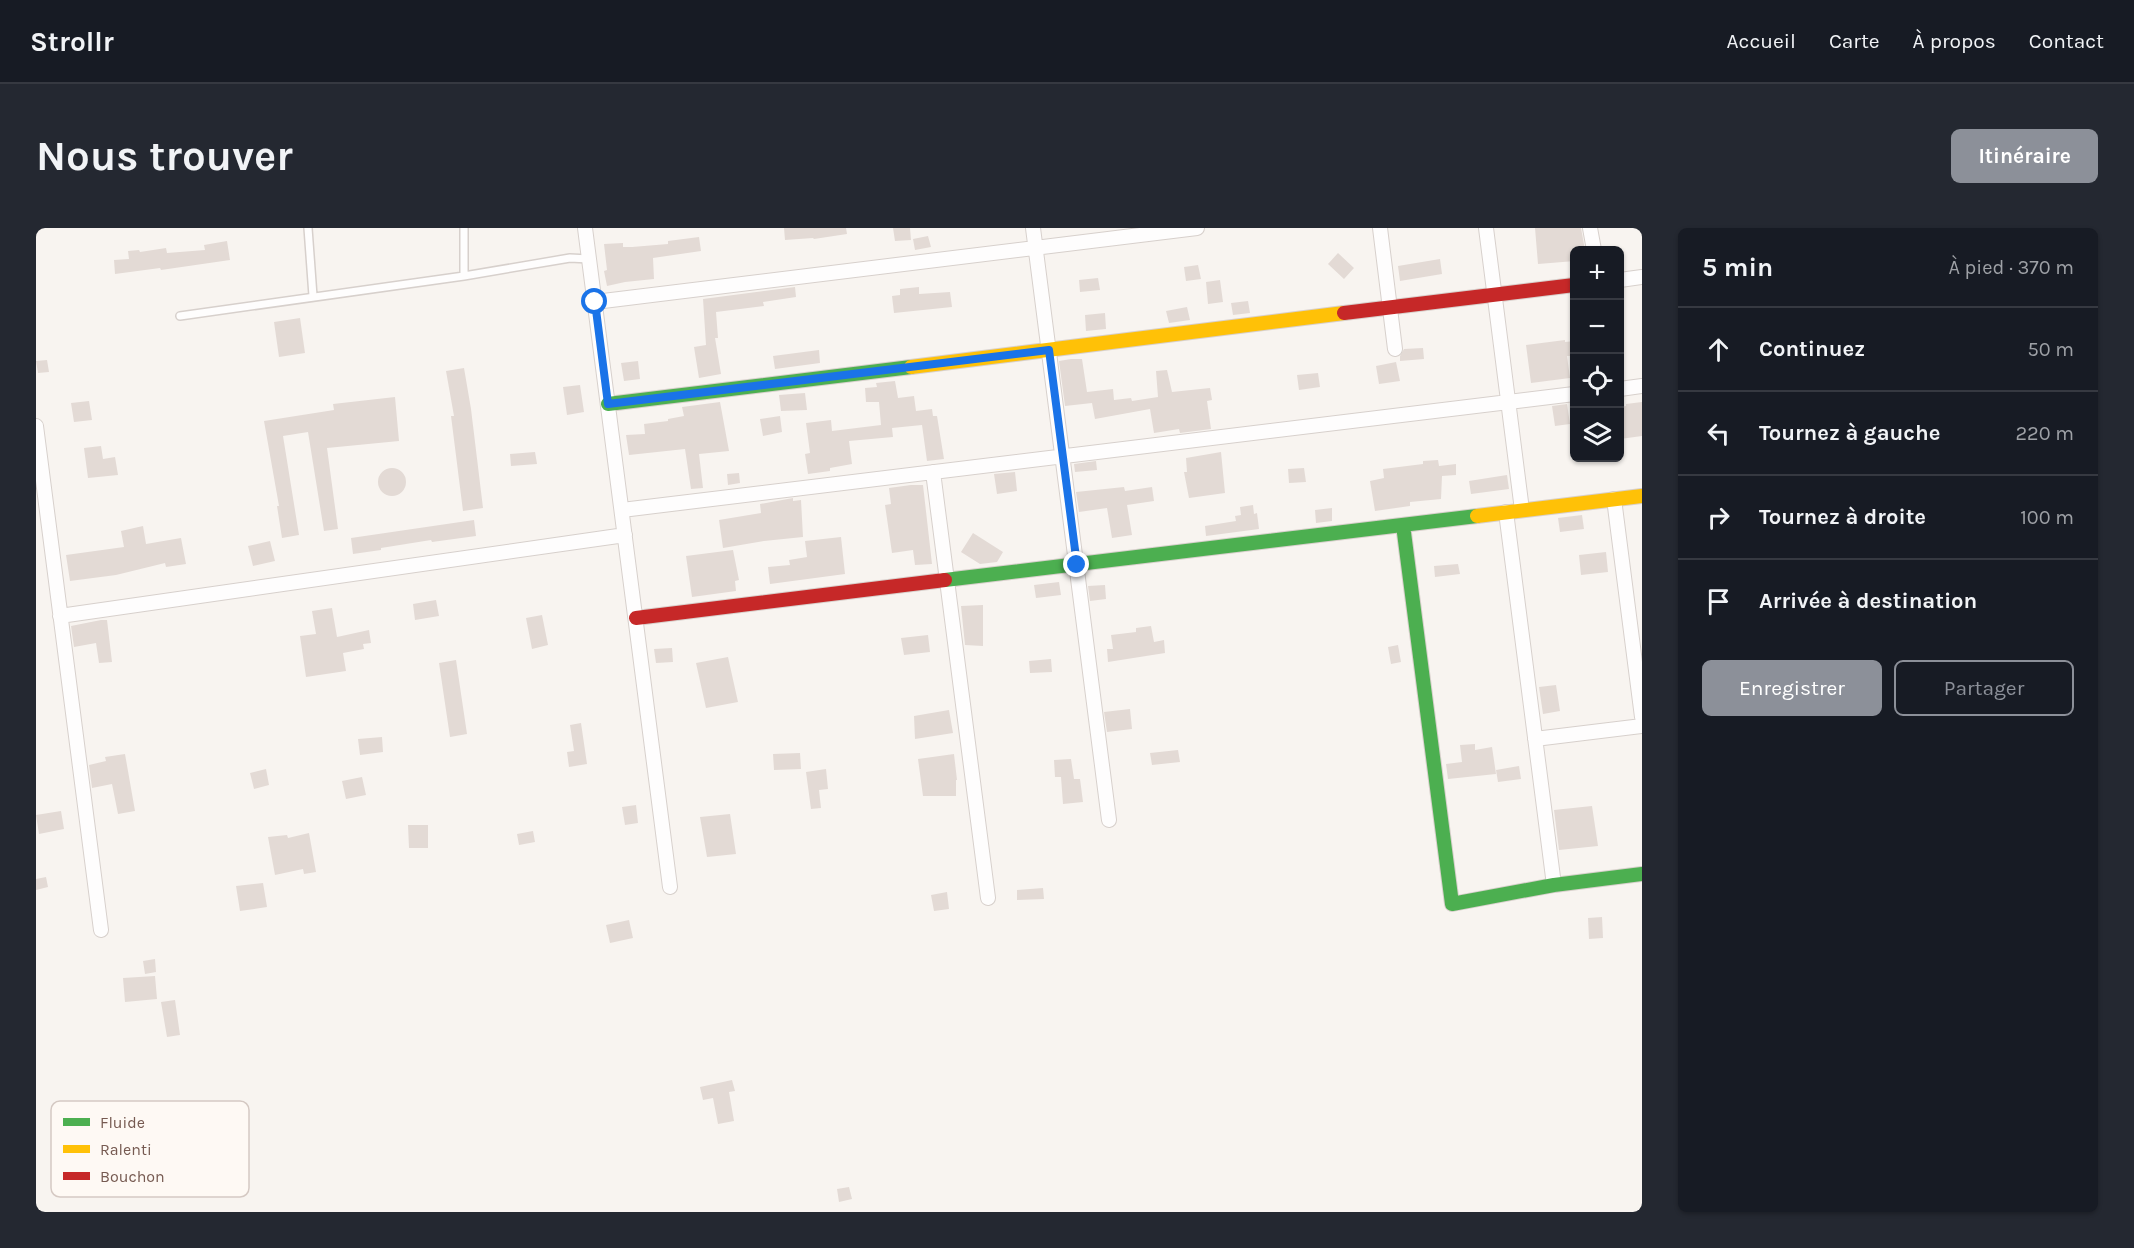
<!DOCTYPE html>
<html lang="fr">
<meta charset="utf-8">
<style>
:root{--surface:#171b24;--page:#242831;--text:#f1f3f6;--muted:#9ea1a6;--line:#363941;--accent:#8c9099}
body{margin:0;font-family:Karla,sans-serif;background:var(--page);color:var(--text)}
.controls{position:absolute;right:18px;top:18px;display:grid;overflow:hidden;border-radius:9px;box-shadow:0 2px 4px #0004}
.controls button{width:54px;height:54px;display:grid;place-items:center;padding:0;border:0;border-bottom:2px solid var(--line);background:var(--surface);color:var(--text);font:30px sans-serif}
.stop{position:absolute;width:18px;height:18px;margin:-14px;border:4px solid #1a73e8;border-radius:50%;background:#fff}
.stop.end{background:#1a73e8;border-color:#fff;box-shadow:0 2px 6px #0008}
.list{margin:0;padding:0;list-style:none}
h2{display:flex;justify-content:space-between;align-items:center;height:78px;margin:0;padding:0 24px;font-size:26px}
h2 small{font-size:20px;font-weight:400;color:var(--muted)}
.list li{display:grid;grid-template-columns:39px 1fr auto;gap:18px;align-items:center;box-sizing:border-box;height:84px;padding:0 24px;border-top:2px solid var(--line)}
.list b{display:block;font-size:22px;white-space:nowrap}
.list em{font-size:20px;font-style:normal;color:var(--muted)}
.actions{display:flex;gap:12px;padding:18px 24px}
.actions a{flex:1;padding:14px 0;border:2px solid var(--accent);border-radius:9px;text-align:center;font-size:21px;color:var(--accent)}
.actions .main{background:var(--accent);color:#fff}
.icon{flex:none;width:33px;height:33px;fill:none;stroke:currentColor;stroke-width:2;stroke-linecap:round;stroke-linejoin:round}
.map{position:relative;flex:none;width:1606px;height:984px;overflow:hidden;border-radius:9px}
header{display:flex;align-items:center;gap:36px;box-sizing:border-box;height:84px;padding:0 30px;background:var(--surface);border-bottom:2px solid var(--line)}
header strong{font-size:28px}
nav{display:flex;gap:33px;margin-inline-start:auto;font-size:21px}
.intro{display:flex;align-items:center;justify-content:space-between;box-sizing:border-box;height:144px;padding:0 36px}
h1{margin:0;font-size:42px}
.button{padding:15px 27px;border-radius:9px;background:var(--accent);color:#fff;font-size:21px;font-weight:700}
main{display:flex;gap:36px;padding:0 36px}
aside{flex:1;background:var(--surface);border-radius:9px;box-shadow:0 2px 4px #0004}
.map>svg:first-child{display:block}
.building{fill:#e3dad5}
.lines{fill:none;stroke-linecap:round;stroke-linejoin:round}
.lane-casing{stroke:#d7d0cc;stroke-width:10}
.street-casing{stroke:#d7d0cc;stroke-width:16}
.fast-casing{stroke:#d8d0cc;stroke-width:16}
.slow-casing{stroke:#d8d0cc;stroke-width:16}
.jam-casing{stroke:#d8d0cc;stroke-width:16}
.lane{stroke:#fefdfd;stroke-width:7}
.street{stroke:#fefdfd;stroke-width:14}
.fast{stroke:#4caf50;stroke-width:14}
.slow{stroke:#ffc107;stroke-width:14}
.jam{stroke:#c62828;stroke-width:14}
.route{stroke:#1a73e8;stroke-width:8}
.key{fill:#fef9f4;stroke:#d5c9c3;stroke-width:1.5}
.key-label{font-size:16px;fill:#765a51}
</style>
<header>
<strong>Strollr</strong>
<nav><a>Accueil</a><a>Carte</a><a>À propos</a><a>Contact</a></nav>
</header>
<div class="intro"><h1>Nous trouver</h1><a class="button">Itinéraire</a></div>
<main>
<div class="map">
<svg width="1606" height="984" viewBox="0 0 1606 984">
<rect width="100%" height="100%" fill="#f8f4f0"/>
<!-- building -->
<path class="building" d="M748 0H810L811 6 778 11 777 10 749 12Z
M857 0H874L875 12 859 13Z
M1499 0H1545L1549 22H1539V33L1502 36Z
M892 8 895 19 879 22 877 11Z
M663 9 665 23 617 30 618 51 589 54 571 58 568 43 571 42 568 16 587 15V19H596L632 16V13Z
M191 13 194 32 125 42 124 40 79 46 78 32 93 31 92 23 103 22 104 24 130 20 131 25 169 22 168 17Z
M1302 25 1318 40 1308 51 1292 36Z
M1404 31 1406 46 1364 53 1362 38Z
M1162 37 1165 51 1150 53 1148 39Z
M1062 50 1064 62 1044 64 1043 52Z
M1184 52 1187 74 1172 76 1170 54Z
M759 59 760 69 727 74 728 78 680 84 682 110H679L685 146 663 150 658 119 670 117 667 71Z
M883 59V66L914 64 916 79 858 85 856 68 864 67V61Z
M1212 73 1214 85 1197 87 1195 75Z
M1151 79 1154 92 1133 95 1130 83Z
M1069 85 1070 101 1050 103 1049 87Z
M264 90 269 125 243 129 238 94Z
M1529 112V114L1539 113V128H1531L1534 150 1495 155 1490 117Z
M1387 120 1388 131 1364 133V128L1368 121Z
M783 122 784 135 739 141 737 128Z
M1035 131H1046L1051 164 1077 161 1078 172 1095 170 1096 173 1122 169 1120 143 1131 142 1136 164 1174 160 1176 172 1171 173 1175 201 1144 205 1143 201 1118 205 1114 181 1059 191 1056 175 1029 178 1023 133Z
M11 132 13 144 2 145 0 133Z
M602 133 604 151 588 153 585 135Z
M1360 134 1364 153 1343 156 1340 138Z
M428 140 435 181 447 280 427 283 415 188H418L410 143Z
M1282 145 1284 159 1263 162 1261 147Z
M859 153 862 170 878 168 880 183 896 181 897 188H901L908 231 891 233 886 197 856 200 857 209 813 213 816 236 794 240V243L772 246 769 226 774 225 770 195 795 192 796 203 845 197 843 174H830L829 160 841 159 840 155Z
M544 157 548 184 531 187 527 159Z
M769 165 771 182 745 183 743 167Z
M359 169 363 213 291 220 302 301 288 303 272 204 247 208 263 307 246 310 241 278H243L228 193 298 182 297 176Z
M53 173 56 192 38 194 35 175Z
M684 174 693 223 663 226 667 260 655 261 649 221 593 227 590 207 609 206 608 196 632 193V191L648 188 646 179Z
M1606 174V208L1584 211V179L1590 178V176Z
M1531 176 1534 196 1519 198 1516 178Z
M744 188 746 204 727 208 724 191Z
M65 218 67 231 79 229 82 247 52 250 48 220Z
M499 224 501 236 475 238 474 226Z
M1185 224 1189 265 1153 270 1148 244H1151L1150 230Z
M1402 232 1403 238 1420 236V247L1406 248 1405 271 1374 274V278L1339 283 1334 253 1348 250 1347 241 1387 236V233Z
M1060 233 1061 242 1039 244 1038 236Z
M342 254a14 14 0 1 1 28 0a14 14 0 1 1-28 0Z
M1268 240 1270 254 1253 255 1252 241Z
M979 244 981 263 961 266 958 246Z
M703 245 704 255 692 257 691 246Z
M1471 247 1473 261 1435 266 1433 253Z
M875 257H887L896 336 879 337 877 322 856 325 849 277 855 276 853 260Z
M1088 259 1089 263 1116 259 1118 273 1091 277 1096 307 1076 310 1071 280 1043 284 1040 264Z
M757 270V273L765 272 767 309 728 313 687 320 683 292 725 285 724 276Z
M1217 277 1218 286 1221 285 1223 301 1170 308 1169 298 1200 293 1199 288 1205 287 1204 279Z
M1296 280V293L1280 295 1279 282Z
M1546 287 1548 301 1524 304 1522 290Z
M438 292 440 308 396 314 395 312 345 320V322L317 326 315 310Z
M107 298 110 316 145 310 150 336 130 339 129 335 80 347 34 353 30 327 88 319 85 303Z
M937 305 967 324 961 334 944 336 925 324Z
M805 309 809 346 734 356 732 339 754 337 753 332 771 329 769 313Z
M234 313 239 333 217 338 212 318Z
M697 322 703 352 699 353 700 363 656 369 650 328Z
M1570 324 1572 344 1545 347 1543 327Z
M1422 336 1424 346 1399 349 1398 338Z
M1023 354 1025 367 1000 370 998 357Z
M1069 357 1070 371 1054 373 1052 358Z
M400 372 403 388 379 392 377 376Z
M947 377V418L929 417 925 378Z
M296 380 301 409 333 402 335 415 327 416 328 421 307 425 310 443 270 449 264 408 280 406 276 383Z
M506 387 512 417 496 421 490 390Z
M65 392H71L76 434 63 435 60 415 38 419 35 398Z
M1115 398 1118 414 1128 412 1129 425 1072 434 1071 421H1077L1075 407 1100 404V400Z
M892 407 894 424 868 427 865 410Z
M1362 417 1365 434 1355 436 1352 419Z
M636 420 637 434 620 435 618 421Z
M692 429 702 474 670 480 660 435Z
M1015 431 1016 444 994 445 993 433Z
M420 432 431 506 414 509 403 435Z
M1520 457 1524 483 1507 486 1503 459Z
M1094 481 1096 501 1071 504 1068 484Z
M913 482 917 505 879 511 878 488Z
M545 495 551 536 533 539 531 524 538 523 534 497Z
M346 509 347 524 324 527 322 511Z
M1439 516V522L1456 519 1460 546 1412 551 1410 536 1426 534 1424 517Z
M1142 522 1144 534 1116 537 1114 525Z
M764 525 765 541 738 542 737 526Z
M89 526 99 583 82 586 76 556 56 560 53 537 70 533 69 529Z
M918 526 921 552H920V568H887L882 531Z
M1035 531 1038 551H1044L1047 574 1027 576 1025 549H1019L1018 532Z
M1483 538 1485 551 1462 554 1460 542Z
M230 541 233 557 218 561 214 545Z
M790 541 792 561 783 562 785 580 775 581 770 544Z
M326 549 330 567 310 571 306 553Z
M600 577 602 595 589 597 586 579Z
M1556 578 1562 618 1523 622 1518 582Z
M25 583 28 601 3 606 0 587Z
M694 586 700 626 671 629 664 589Z
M372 597H392V620H373Z
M497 603 499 614 483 617 481 606Z
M273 605 280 644 268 646 267 641 239 647 232 609 251 607 252 610Z
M10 649 12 659 0 662V651Z
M227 655 231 679 204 683 200 658Z
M1007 660 1008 671 981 672V662Z
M911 664 913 681 898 683 895 667Z
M1566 689 1567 710 1553 711 1552 690Z
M593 692 597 710 574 715 570 697Z
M119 731 120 744 109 746 107 733Z
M119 748 121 771 89 774 87 750Z
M139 772 144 807 131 809 125 774Z
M696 852 699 863 693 864 698 893 682 896 677 870 667 872 664 859Z
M813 959 816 971 803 974 801 961Z"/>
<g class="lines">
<defs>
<path id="lane" d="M272 0 277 68
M428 48V0
M144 88 428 48 534 30 553 31"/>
<path id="street" d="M549 0 634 659
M997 0 1073 592
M1344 0 1359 121
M1450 0 1486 282
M1554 0 1558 22
M1584 52 1606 49
M559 74 1161 0
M1584 161 1606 158
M0 198 65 702
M897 244 952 670
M1578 271 1606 489
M586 282 1538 166
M1470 284 1518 657
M24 388 589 307
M1499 511 1606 498"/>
<path id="fast" d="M572 176 875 139
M1367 297 1416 676 1518 657 1606 646
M909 352 1441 288"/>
<path id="slow" d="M875 139 1308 85
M1441 288 1606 268"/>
<path id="jam" d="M1308 85 1538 57
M600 390 909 352"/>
</defs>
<!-- lane casing -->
<use href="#lane" class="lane-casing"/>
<!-- street casing -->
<use href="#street" class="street-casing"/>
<!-- fast casing -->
<use href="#fast" class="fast-casing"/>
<!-- slow casing -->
<use href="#slow" class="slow-casing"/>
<!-- jam casing -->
<use href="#jam" class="jam-casing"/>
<!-- lane -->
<use href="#lane" class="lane"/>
<!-- street -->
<use href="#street" class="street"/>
<!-- fast -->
<use href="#fast" class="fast"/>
<!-- slow -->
<use href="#slow" class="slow"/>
<!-- jam -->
<use href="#jam" class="jam"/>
</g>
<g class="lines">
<!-- route -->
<path class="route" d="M559 74 572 176 1013 122 1041 337"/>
</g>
<!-- legend -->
<rect x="15" y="873" width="198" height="96" rx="9" class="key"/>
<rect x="27" y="890" width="27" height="8" fill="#4caf50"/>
<rect x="27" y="917" width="27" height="8" fill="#ffc107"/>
<rect x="27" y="944" width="27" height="8" fill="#c62828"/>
<g class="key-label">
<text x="64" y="900">Fluide</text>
<text x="64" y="927">Ralenti</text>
<text x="64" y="954">Bouchon</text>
</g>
</svg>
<div class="controls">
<button>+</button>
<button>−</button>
<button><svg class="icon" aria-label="locate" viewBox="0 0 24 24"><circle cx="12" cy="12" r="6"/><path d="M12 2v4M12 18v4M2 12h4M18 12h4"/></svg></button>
<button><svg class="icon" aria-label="layers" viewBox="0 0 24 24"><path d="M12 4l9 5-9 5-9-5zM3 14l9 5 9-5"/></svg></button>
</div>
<div class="stop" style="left:559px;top:74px"></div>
<div class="stop end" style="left:1041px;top:337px"></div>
</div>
<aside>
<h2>5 min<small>À pied · 370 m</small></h2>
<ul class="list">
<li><svg class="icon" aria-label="ahead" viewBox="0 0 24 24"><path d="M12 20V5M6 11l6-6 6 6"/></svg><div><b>Continuez</b></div><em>50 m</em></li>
<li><svg class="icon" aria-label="left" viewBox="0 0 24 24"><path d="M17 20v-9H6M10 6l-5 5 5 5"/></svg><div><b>Tournez à gauche</b></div><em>220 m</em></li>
<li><svg class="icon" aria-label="right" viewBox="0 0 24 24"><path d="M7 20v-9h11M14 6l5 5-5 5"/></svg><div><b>Tournez à droite</b></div><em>100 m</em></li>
<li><svg class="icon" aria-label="arrive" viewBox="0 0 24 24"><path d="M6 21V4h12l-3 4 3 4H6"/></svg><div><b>Arrivée à destination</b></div></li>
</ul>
<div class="actions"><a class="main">Enregistrer</a><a>Partager</a></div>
</aside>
</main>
